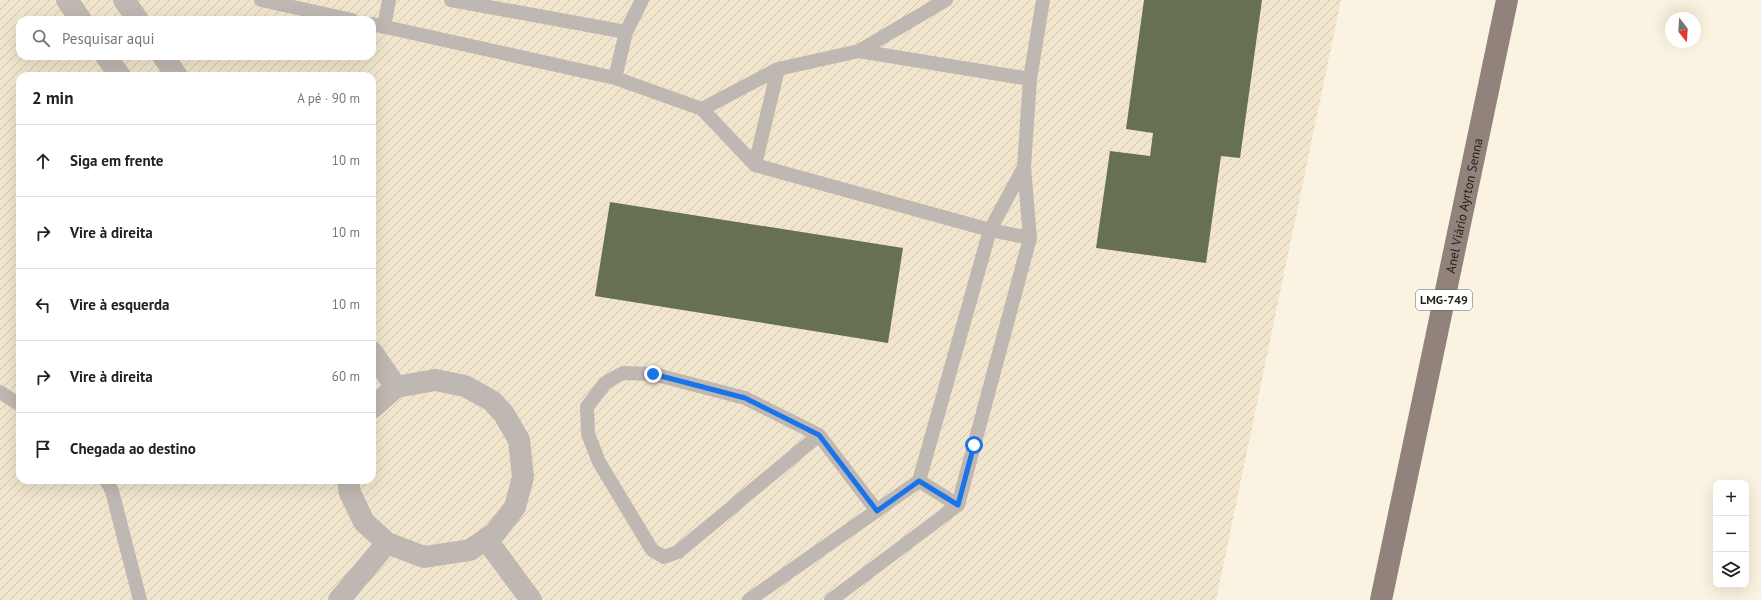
<!DOCTYPE html>
<html lang="pt">
<meta charset="utf-8">
<style>
:root{--surface:#fff;--page:#f6f6f6;--text:#222;--muted:#767676;--line:#e0e0e0}
body{margin:0;font-family:"PT Sans",sans-serif;background:var(--page);color:var(--text)}
.controls{position:absolute;right:12px;bottom:12px;display:grid;overflow:hidden;border-radius:8px;box-shadow:0 4px 16px #0002}
.controls button{width:36px;height:36px;display:grid;place-items:center;padding:0;border:0;border-bottom:1px solid var(--line);background:var(--surface);color:var(--text);font:20px sans-serif}
.compass{position:absolute;left:1665px;top:12px;width:36px;height:36px;border-radius:50%;background:var(--surface);box-shadow:0 4px 16px #0002;rotate:163deg}
.stop{position:absolute;width:12px;height:12px;margin:-9px;border:3px solid #1a73e8;border-radius:50%;background:#fff}
.stop.end{background:#1a73e8;border-color:#fff;box-shadow:0 1px 4px #0008}
.list{margin:0;padding:0;list-style:none}
h2{display:flex;justify-content:space-between;align-items:center;height:52px;margin:0;padding:0 16px;font-size:17px}
h2 small{font-size:13px;font-weight:400;color:var(--muted)}
.list li{display:grid;grid-template-columns:26px 1fr auto;gap:12px;align-items:center;box-sizing:border-box;height:72px;padding:0 16px;border-top:1px solid var(--line)}
.list b{display:block;font-size:15px;white-space:nowrap}
.list em{font-size:13px;font-style:normal;color:var(--muted)}
.icon{flex:none;width:22px;height:22px;fill:none;stroke:currentColor;stroke-width:2;stroke-linecap:round;stroke-linejoin:round}
.map{position:relative;flex:none;width:1761px;height:600px;overflow:hidden}
.search{position:absolute;background:var(--surface);box-shadow:0 4px 16px #0002;left:16px;top:16px;width:360px;height:44px;display:flex;align-items:center;gap:10px;box-sizing:border-box;padding:0 14px;border-radius:12px;color:var(--muted);font-size:15px}
.panel{position:absolute;background:var(--surface);box-shadow:0 4px 16px #0002;left:16px;top:72px;width:360px;height:412px;border-radius:12px}
.map>svg:first-child{display:block}
.industrial{fill:url(#industrial-furrows);fill-rule:evenodd}
.building{fill:#687053}
.lines{fill:none;stroke-linecap:round;stroke-linejoin:round}
.lane{stroke:#bfb7b2;stroke-width:14}
.street{stroke:#bfb7b2;stroke-width:22}
.primary{stroke:#91837b;stroke-width:22}
.route{stroke:#1a73e8;stroke-width:5}
.labels{text-anchor:middle;stroke-width:3;stroke-linejoin:round;paint-order:stroke}
.shield{fill:#fff;stroke:#64625d;stroke-width:1}
.shield-label{font-size:12px;font-weight:bold;fill:#211f18}
.street-label{font-size:13px;fill:#211f18;stroke:#fff}
</style>
<div class="map">
<svg width="1761" height="600" viewBox="0 0 1761 600">
<defs>
<pattern id="industrial-furrows" width="10" height="10" patternUnits="userSpaceOnUse"><rect width="10" height="10" fill="#f1e6cd"/><path d="M-1 1l2-2M0 10L10 0M9 11l2-2" fill="none" stroke="#cec5af"/></pattern>
</defs>
<rect width="100%" height="100%" fill="#fbf3e1"/>
<!-- industrial -->
<path class="industrial" d="M0 0H1341L1216 600H0ZM20 20H372V56H20ZM20 76H372V480H20Z"/>
<!-- building -->
<path class="building" d="M1144 0H1262L1240 158 1221 156 1206 263 1096 248 1110 151 1150 156 1153 133 1126 129Z
M610 202 903 248 888 343 595 296Z"/>
<g class="lines">
<!-- lane -->
<path class="lane" d="M261 0 352 20
M451 0 626 32
M642 0 626 32 615 78 702 109 755 165 990 230 1030 238
M372 24 615 78
M384 27 389 0
M859 51 946 0
M702 109 778 69 859 51 1030 79
M755 165 778 69
M0 392 20 405
M819 435 745 398 653 374 623 373 605 383 587 407 588 434 599 462 652 550 664 557 678 552 819 435 877 511
M106 480 112 491 140 600
M919 481 958 505
M749 600 919 481 990 230 1024 167
M831 600 958 505 1030 238 1024 167 1030 79 1043 0"/>
<!-- street -->
<path class="street" d="M67 0 81 20
M124 0 138 20
M106 56 120 76
M163 56 177 76
M372 352 396 387
M348 480 350 493 364 522 387 543 424 557 470 550 495 533 515 507 523 477 519 440 504 414 492 401 465 386 435 380 396 387 372 408
M486 539 531 600
M339 600 387 543"/>
<!-- primary -->
<path class="primary" id="s1" d="M1381 600 1507 0"/>
</g>
<g class="lines">
<!-- route -->
<path class="route" d="M653 374 745 398 819 435 877 511 919 481 958 505 974 445"/>
</g>
<g class="labels">
<!-- shield labels -->
<rect class="shield" x="1416" y="290" width="56" height="20" rx="3"/>
<g class="shield-label">
<text x="1444" y="304">LMG-749</text>
</g>
<!-- street labels -->
<g class="street-label">
<text dy="5" stroke="none"><textPath href="#s1" startOffset="403">Anel Viário Ayrton Senna</textPath></text>
</g>
</g>
</svg>
<div class="controls">
<button>+</button>
<button>−</button>
<button><svg class="icon" aria-label="layers" viewBox="0 0 24 24"><path d="M12 4l9 5-9 5-9-5zM3 14l9 5 9-5"/></svg></button>
</div>
<svg class="compass" viewBox="-18 -18 36 36"><path d="M0-13l5 13h-10z" fill="#e53935"/><path d="M0 13l5-13h-10z" fill="#767676"/></svg>
<div class="stop" style="left:974px;top:445px"></div>
<div class="stop end" style="left:653px;top:374px"></div>
<div class="search"><svg class="icon" aria-label="search" viewBox="0 0 24 24"><circle cx="10" cy="10" r="6"/><path d="M15 15l6 6"/></svg>Pesquisar aqui</div>
<section class="panel">
<h2>2 min<small>A pé · 90 m</small></h2>
<ul class="list">
<li><svg class="icon" aria-label="ahead" viewBox="0 0 24 24"><path d="M12 20V5M6 11l6-6 6 6"/></svg><div><b>Siga em frente</b></div><em>10 m</em></li>
<li><svg class="icon" aria-label="right" viewBox="0 0 24 24"><path d="M7 20v-9h11M14 6l5 5-5 5"/></svg><div><b>Vire à direita</b></div><em>10 m</em></li>
<li><svg class="icon" aria-label="left" viewBox="0 0 24 24"><path d="M17 20v-9H6M10 6l-5 5 5 5"/></svg><div><b>Vire à esquerda</b></div><em>10 m</em></li>
<li><svg class="icon" aria-label="right" viewBox="0 0 24 24"><path d="M7 20v-9h11M14 6l5 5-5 5"/></svg><div><b>Vire à direita</b></div><em>60 m</em></li>
<li><svg class="icon" aria-label="arrive" viewBox="0 0 24 24"><path d="M6 21V4h12l-3 4 3 4H6"/></svg><div><b>Chegada ao destino</b></div></li>
</ul>
</section>
</div>
